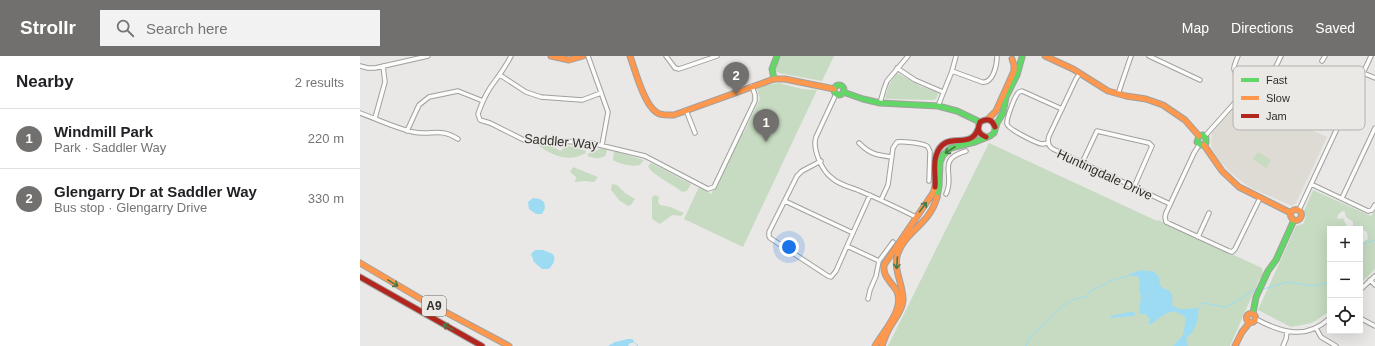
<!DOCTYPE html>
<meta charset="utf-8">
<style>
:root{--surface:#fff;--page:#f2f2f2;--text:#202124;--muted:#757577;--line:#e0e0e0;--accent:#71706e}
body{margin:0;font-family:Arial,sans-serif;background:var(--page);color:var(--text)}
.controls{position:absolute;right:12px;bottom:12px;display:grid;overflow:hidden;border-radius:0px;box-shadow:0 4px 16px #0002}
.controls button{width:36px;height:36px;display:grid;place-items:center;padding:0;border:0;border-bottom:1px solid var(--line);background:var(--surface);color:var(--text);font:20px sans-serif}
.you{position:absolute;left:429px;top:191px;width:14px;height:14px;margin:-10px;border:3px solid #fff;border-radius:50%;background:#1a73e8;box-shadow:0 0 0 6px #1a73e833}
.badge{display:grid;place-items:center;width:26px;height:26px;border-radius:50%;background:var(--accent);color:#fff;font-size:13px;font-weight:700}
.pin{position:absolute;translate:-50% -33px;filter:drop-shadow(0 1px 2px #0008)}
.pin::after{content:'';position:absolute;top:21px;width:14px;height:12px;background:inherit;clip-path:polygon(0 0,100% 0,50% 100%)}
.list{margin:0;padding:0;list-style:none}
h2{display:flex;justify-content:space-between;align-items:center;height:52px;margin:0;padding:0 16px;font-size:17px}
h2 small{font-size:13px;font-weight:400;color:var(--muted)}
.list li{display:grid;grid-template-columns:26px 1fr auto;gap:12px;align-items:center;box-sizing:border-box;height:60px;padding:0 16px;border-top:1px solid var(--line)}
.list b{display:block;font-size:15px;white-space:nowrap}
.list p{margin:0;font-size:13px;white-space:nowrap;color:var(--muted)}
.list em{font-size:13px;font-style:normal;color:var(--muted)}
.icon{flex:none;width:22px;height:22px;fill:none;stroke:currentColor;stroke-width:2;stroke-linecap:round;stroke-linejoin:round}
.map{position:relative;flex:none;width:1015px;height:290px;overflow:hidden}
header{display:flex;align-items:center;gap:24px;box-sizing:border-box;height:56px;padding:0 20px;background:var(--accent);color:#fff}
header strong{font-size:19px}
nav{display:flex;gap:22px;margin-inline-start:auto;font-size:14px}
.search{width:280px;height:36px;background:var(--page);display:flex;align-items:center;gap:10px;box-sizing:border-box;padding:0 14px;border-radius:0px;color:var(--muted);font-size:15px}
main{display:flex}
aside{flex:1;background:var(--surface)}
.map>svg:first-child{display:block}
.built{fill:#dddbd4}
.green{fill:#c6dbc1}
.water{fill:#9ddbf3}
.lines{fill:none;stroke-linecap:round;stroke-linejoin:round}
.stream{stroke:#9ddbf3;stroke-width:1}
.street-casing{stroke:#a1a09e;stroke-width:5.5}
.fast-casing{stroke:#a1a09e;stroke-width:7}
.slow-casing{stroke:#a1a09e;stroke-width:7}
.jam-casing{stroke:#a1a09e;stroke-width:7}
.street{stroke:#fcfcfb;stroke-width:3.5}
.fast{stroke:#63d668;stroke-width:5}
.slow{stroke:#ff974d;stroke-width:5}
.jam{stroke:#b3261e;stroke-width:5}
.oneway{stroke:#477a48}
.labels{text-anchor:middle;stroke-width:3;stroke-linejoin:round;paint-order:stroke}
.shield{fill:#eae9e5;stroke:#686764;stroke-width:1}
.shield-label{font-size:12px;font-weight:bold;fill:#302f2d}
.street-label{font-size:13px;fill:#302f2d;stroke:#eae9e5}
.key{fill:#eae9e5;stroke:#b2b1ae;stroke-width:1}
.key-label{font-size:11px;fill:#302f2d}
</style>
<header>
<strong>Strollr</strong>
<div class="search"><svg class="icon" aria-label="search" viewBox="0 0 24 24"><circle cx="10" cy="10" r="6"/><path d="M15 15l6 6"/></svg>Search here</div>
<nav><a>Map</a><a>Directions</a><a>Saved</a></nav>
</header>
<main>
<aside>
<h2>Nearby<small>2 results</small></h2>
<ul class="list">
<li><span class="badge">1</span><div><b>Windmill Park</b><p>Park · Saddler Way</p></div><em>220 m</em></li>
<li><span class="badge">2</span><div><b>Glengarry Dr at Saddler Way</b><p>Bus stop · Glengarry Drive</p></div><em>330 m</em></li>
</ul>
</aside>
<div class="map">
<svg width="1015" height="290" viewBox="0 0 1015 290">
<rect width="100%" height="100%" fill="#e9e8e6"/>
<!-- built -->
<path class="built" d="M883 42 967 81 936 147 932 150 889 131 871 117 859 104 852 93 851 89 852 77Z"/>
<!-- green -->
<path class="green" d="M421 0H474L462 25 419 17 416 15V11Z
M536 18H539L560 30 577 36 578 38 576 43 573 44 526 43 525 41 529 29Z
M419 27 442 33 457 34 383 191 324 163 339 131 351 138 355 130 357 131 382 77 383 78 400 43 397 33 407 29Z
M184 87 201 95 205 90 215 91 226 95 225 98H223C209 107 189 98 178 89Z
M629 87 797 165 798 164 902 212 904 219 899 224 870 290H528Z
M242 92 247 94 246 99C240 104 234 102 227 100L229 97C235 97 237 93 242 92Z
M254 95 284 104 280 109C272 111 260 108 253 104Z
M898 96 911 104 906 112 893 103Z
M291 107 331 128 327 135 322 136C314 129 292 119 288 110Z
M213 111 238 121 234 126 225 125 215 126 216 121 210 116Z
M252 128 257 129 265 137 275 143 271 149 268 150 260 145 251 134Z
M953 134 1011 160 1015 155V213L1000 228V191L1001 187 1008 183 1007 176 998 172 993 173V166L986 161 985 156 982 155 978 159 977 162 979 163 983 162 988 173H970V255L952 267 931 271 898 254 936 170 943 168 946 161 944 155Z
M295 139 299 141 298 146 300 149 310 151 324 157 321 160 312 159 300 168 292 163V141Z"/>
<!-- water -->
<path class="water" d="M173 142 180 143 184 146 185 152 182 158H176L169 153 168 146Z
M175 194H183L193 198C196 204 194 207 189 213H182L174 206 171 198Z
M781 214 787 215H793L799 221C799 237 808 230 812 238 813 241 812 246 812 249 818 255 830 253 838 252 840 263 834 277 826 282L828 290H813L823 279 826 262C810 248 803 261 790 269L788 267 790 264 787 259 779 257 781 241 779 232 780 224 777 220H771L770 218Z
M769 256H774L775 258 774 260 750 262 751 260Z
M268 283H272L274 285 273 287H270L268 290H248L255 286Z"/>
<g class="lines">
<!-- stream -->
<path class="stream" d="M1000 189 1015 184
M903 233 928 226 953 230 970 226
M838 252 843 247 865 251 876 246 897 232H898
M274 286 278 290
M666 290 670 281 703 250 715 243 726 241 730 235 753 224 771 219"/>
<defs>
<path id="street" d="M151 0C145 12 138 21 130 32 125 40 121 49 118 58L120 64 130 67 164 84H184L231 87 285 100 348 133 354 131 395 45V39L392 30
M228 0 248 56 242 89
M306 0 315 12 319 13 357 0
M789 0 840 24
M962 5 965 0
M0 10 8 12H15L68 0
M537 12 555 24 583 36
M592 15 622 26C633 28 637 9 637 0
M720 17 716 23 689 80C687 86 688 90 693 93L810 148
M1003 17 1015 22
M140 19 166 36 181 41 222 44 241 37
M885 28H891L903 33 906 31 921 0
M476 38 456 81C452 93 462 115 472 122 479 129 491 131 500 135 519 143 538 152 556 161
M758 38 771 0
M520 47 524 33 527 25 548 0
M578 50 592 15 596 0
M326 54 335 77
M0 57C17 63 35 72 53 76 71 80 80 71 98 83
M938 58 948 38 985 56
M15 62 25 26 23 10
M47 75 59 49 69 41 98 35 123 45
M845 80 879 42 884 32V25C873 14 871 16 878 0
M499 87C510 98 516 99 532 101
M688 87C687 87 683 88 682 88 676 87 648 73 647 68 646 63 655 39 659 36L662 35 702 53
M839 89 834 97 806 157 805 161 806 166 869 195 872 196 875 193 900 142
M461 105 442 115 437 120 409 176V180L410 182 468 220 471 221 476 215 487 190 510 139
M722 107 737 75 789 87 792 90 774 131
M951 128 1008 155 1012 154 1015 149
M586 138C596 118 575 104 606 95
M982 142 1015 72
M521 144 528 129 533 92 537 86C542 85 562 87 567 90 569 92 569 93 570 96L569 125
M425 145 493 177
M939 154 1011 0
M838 181 849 157
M487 190 519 205
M1010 224 1015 229
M1000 234 1015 220
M508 243 510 234 516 220 519 205 533 186
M1000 262 1015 270
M896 263C922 277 946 284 970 262
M956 272 961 281 976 290
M923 290 926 283 927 276"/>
<path id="fast" d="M414 23 412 13 417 0
M474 34a5 5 0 1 1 10 0a5 5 0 1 1-10 0Z
M483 36 503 43 520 47 578 50 597 55 620 66
M839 80 843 79 846 82V87L844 89
M839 80 837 86 841 89H844
M577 141 579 130 580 106 583 99 591 92 615 86 630 80 634 77 637 67 643 57 646 41 657 19 662 1
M893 257 896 241 908 215 916 204 934 164"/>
<path id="slow" d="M191 0 209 4 223 0
M270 0C275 14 284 48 296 56 301 60 308 59 314 59L414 23H425L474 33
M685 0 713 13 748 35 766 40 786 43 803 49 825 64 839 80
M628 63 636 55 654 15V9L652 3
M844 89 862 115 879 131 931 157
M930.5 159a5.5 5.5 0 1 1 11 0a5.5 5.5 0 1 1-11 0Z
M0 207 61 243 149 290
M886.5 262a4.5 4.5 0 1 1 9 0a4.5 4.5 0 1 1-9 0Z
M515 290C524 274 549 249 534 231 528 223 523 219 524 209L573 137 575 131
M522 290C524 284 526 278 529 273 534 263 542 256 543 245 544 229 532 213 538 197 546 175 570 168 577 141
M875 290 882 276 890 266"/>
<path id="jam" d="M626 81C618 78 617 73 620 66 627 62 632 63 635 71
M575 131C576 121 573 110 576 100 584 72 610 96 618 73
M0 221 122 290"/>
</defs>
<!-- street casing -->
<use href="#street" class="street-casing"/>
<!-- fast casing -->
<use href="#fast" class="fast-casing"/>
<!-- slow casing -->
<use href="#slow" class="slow-casing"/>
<!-- jam casing -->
<use href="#jam" class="jam-casing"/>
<!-- street -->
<use href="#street" class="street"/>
<!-- fast -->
<use href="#fast" class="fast"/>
<!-- slow -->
<use href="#slow" class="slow"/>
<!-- jam -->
<use href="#jam" class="jam"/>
</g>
<!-- one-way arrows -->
<defs><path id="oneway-shaft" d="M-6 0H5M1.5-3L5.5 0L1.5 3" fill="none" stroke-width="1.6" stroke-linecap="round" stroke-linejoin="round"/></defs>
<g class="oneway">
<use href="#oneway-shaft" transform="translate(590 94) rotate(147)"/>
<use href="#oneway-shaft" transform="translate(563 151) rotate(-54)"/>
<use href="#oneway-shaft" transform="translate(537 207) rotate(94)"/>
<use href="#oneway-shaft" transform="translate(33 227) rotate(31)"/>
<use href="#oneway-shaft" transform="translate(88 271) rotate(-151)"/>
</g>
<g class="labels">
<!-- shield labels -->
<rect class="shield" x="62" y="240" width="24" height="20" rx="3"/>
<g class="shield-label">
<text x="74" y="254">A9</text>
</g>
<!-- street labels -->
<g class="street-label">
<text transform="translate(201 85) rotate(5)" y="5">Saddler Way</text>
<text transform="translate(745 118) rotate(25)" y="5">Huntingdale Drive</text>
</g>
</g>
<!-- legend -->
<rect x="873" y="10" width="132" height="64" rx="6" class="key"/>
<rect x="881" y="22" width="18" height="4" fill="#63d668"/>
<rect x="881" y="40" width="18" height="4" fill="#ff974d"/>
<rect x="881" y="58" width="18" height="4" fill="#b3261e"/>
<g class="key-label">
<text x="906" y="28">Fast</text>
<text x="906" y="46">Slow</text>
<text x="906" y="64">Jam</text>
</g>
</svg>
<div class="controls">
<button>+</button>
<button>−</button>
<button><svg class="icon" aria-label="locate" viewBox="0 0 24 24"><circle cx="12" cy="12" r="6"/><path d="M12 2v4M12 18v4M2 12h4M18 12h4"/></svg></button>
</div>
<div class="you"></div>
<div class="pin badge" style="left:406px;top:86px">1</div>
<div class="pin badge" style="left:376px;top:39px">2</div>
</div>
</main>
